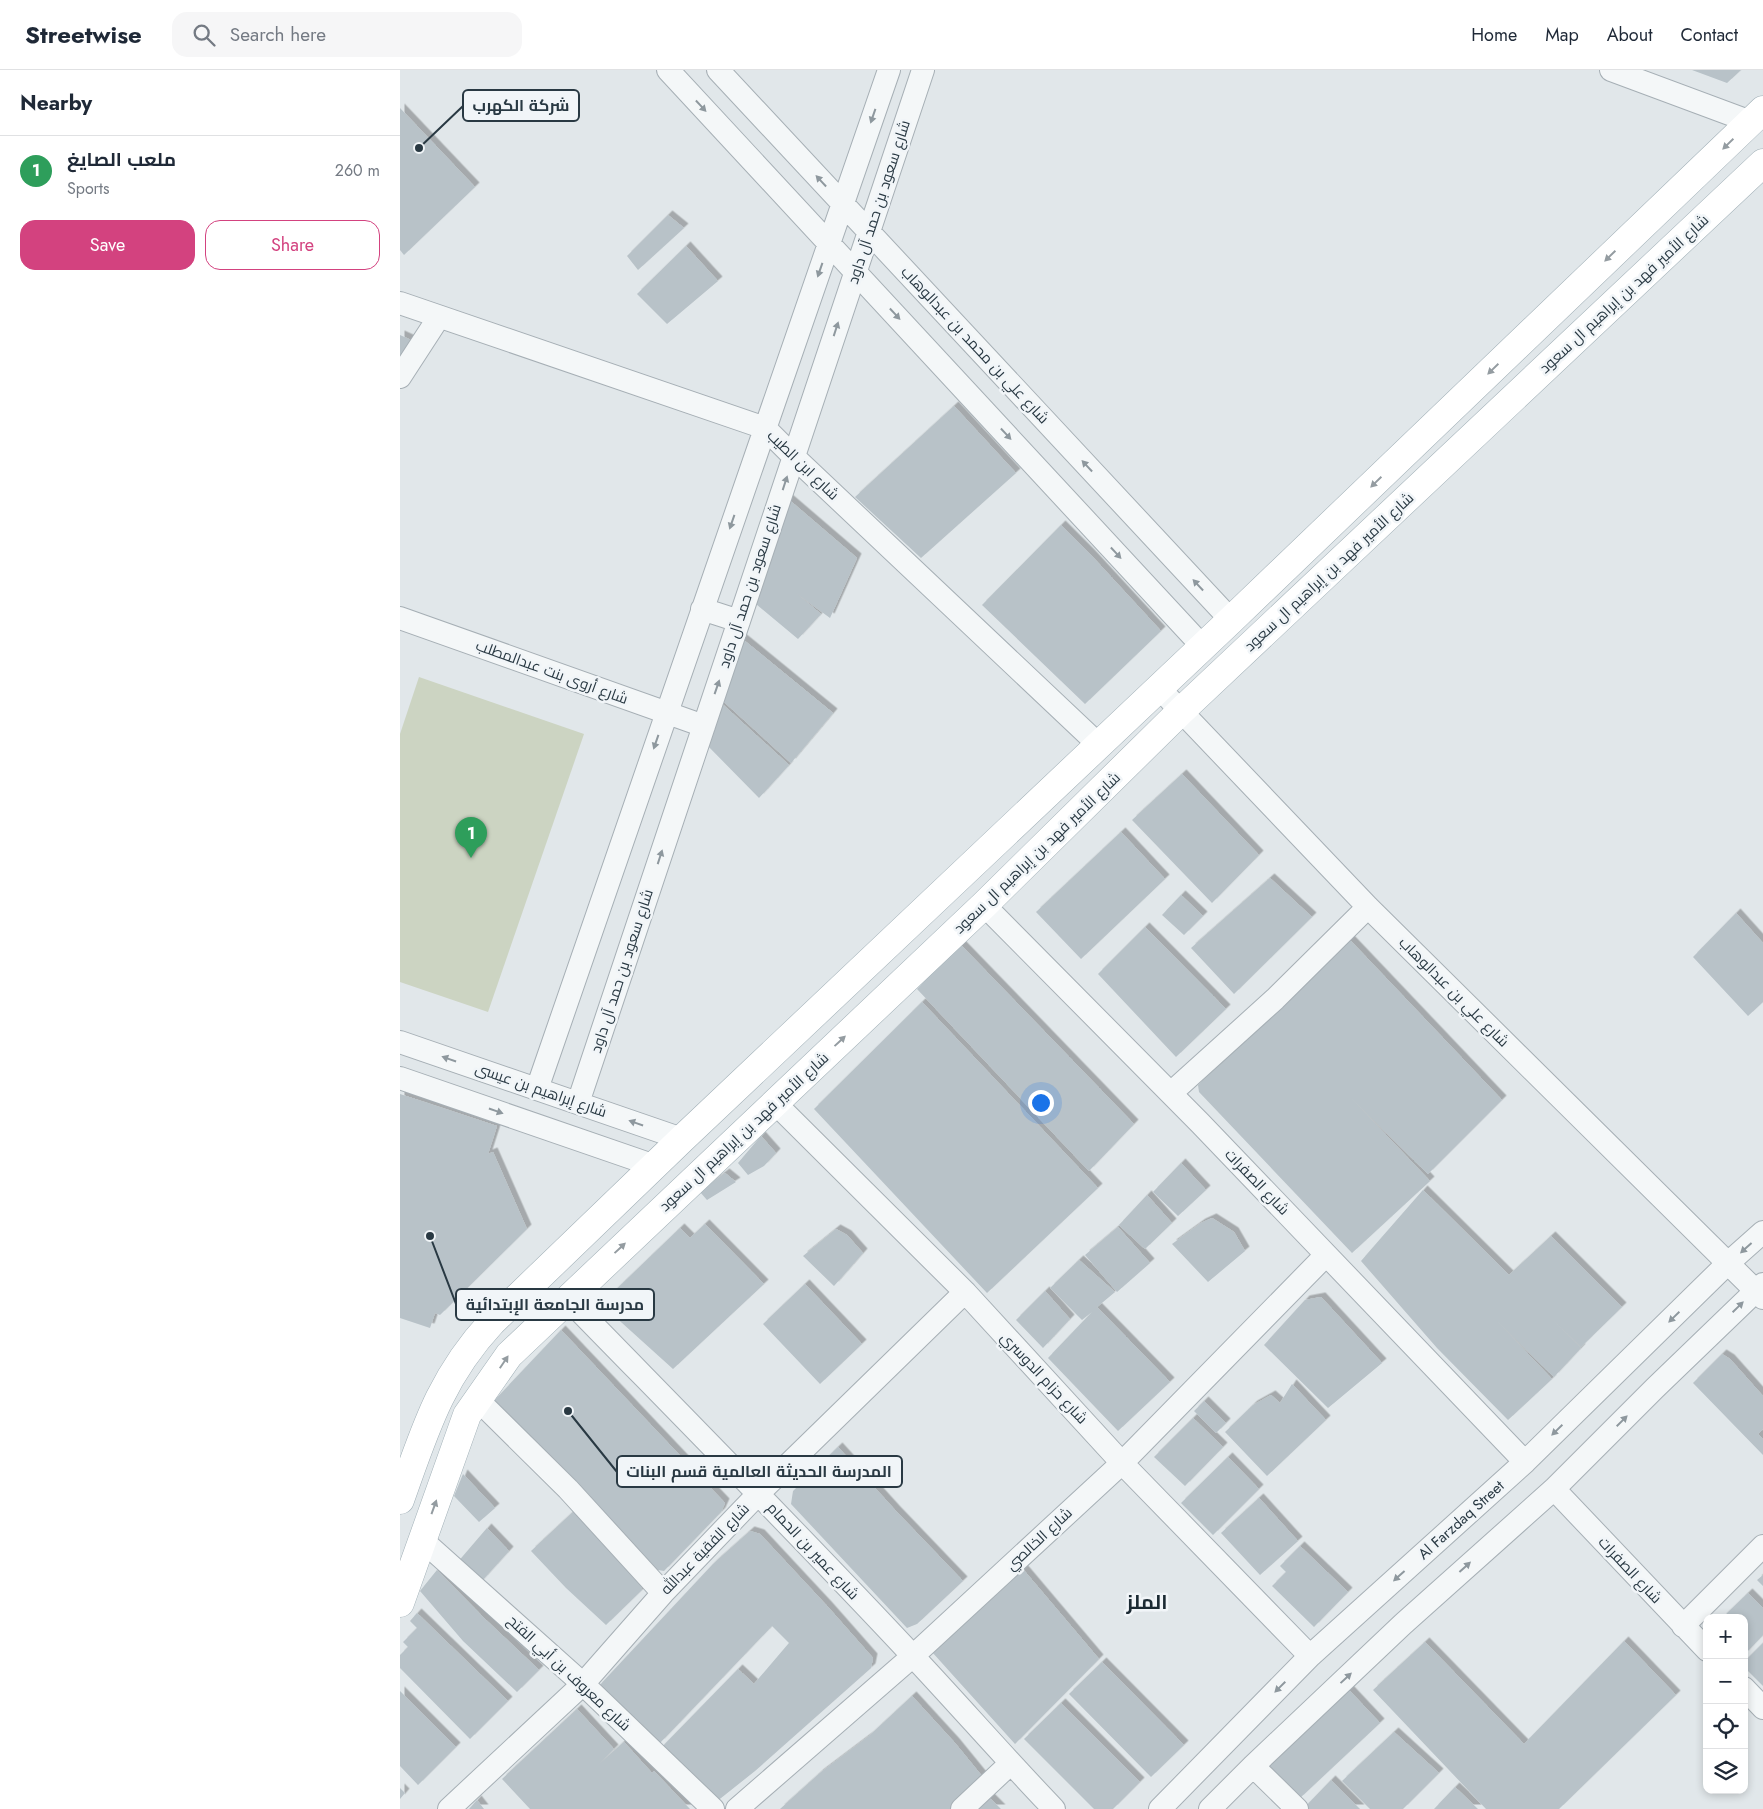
<!DOCTYPE html>
<meta charset="utf-8">
<style>
:root{--surface:#fff;--page:#f6f6f7;--text:#1f2937;--muted:#747a83;--line:#e0e1e3;--accent:#d3427f}
body{margin:0;font-family:Jost,Cairo,sans-serif;background:var(--page);color:var(--text)}
.controls{position:absolute;right:15px;bottom:15px;display:grid;overflow:hidden;border-radius:10px;box-shadow:0 2px 8px #0003}
.controls button{width:45px;height:45px;display:grid;place-items:center;padding:0;border:0;border-bottom:1px solid var(--line);background:var(--surface);color:var(--text);font:25px sans-serif}
.you{position:absolute;left:640px;top:1032px;width:18px;height:18px;margin:-12px;border:4px solid #fff;border-radius:50%;background:#1a73e8;box-shadow:0 0 0 8px #1a73e833}
.badge{display:grid;place-items:center;width:32px;height:32px;border-radius:50%;background:var(--accent);color:#fff;font-size:16px;font-weight:700}
.pin{position:absolute;translate:-50% -41px;filter:drop-shadow(0 1px 2px #0008)}
.pin::after{content:'';position:absolute;top:26px;width:18px;height:15px;background:inherit;clip-path:polygon(0 0,100% 0,50% 100%)}
.list{margin:0;padding:0;list-style:none}
h2{display:flex;justify-content:space-between;align-items:center;height:65px;margin:0;padding:0 20px;font-size:21px}
h2 small{font-size:16px;font-weight:400;color:var(--muted)}
.list li{display:grid;grid-template-columns:32px 1fr auto;gap:15px;align-items:center;box-sizing:border-box;height:70px;padding:0 20px;border-top:1px solid var(--line)}
.list b{display:block;font-size:19px;white-space:nowrap}
.list p{margin:0;font-size:16px;white-space:nowrap;color:var(--muted)}
.list em{font-size:16px;font-style:normal;color:var(--muted)}
.actions{display:flex;gap:10px;padding:15px 20px}
.actions a{flex:1;padding:11px 0;border:1px solid var(--accent);border-radius:15px;text-align:center;font-size:18px;color:var(--accent)}
.actions .main{background:var(--accent);color:#fff}
.icon{flex:none;width:28px;height:28px;fill:none;stroke:currentColor;stroke-width:2;stroke-linecap:round;stroke-linejoin:round}
.map{position:relative;flex:none;width:1363px;height:1739px;overflow:hidden}
header{display:flex;align-items:center;gap:30px;box-sizing:border-box;height:70px;padding:0 25px;background:var(--surface);border-bottom:1px solid var(--line)}
header strong{font-size:24px}
nav{display:flex;gap:28px;margin-inline-start:auto;font-size:18px}
.search{width:350px;height:45px;background:var(--page);display:flex;align-items:center;gap:12px;box-sizing:border-box;padding:0 18px;border-radius:15px;color:var(--muted);font-size:19px}
main{display:flex}
aside{flex:1;background:var(--surface)}
.map>svg:first-child{display:block}
.green{fill:#ccd4c2}
.building{fill:#b8c2c8;filter:url(#shadow)}
.lines{fill:none;stroke-linecap:round;stroke-linejoin:round}
.minor-casing{stroke:#a6afb5;stroke-width:24}
.major-casing{stroke:#a0afb6;stroke-width:29}
.minor{stroke:#f4f7f8;stroke-width:22}
.major{stroke:#fff;stroke-width:28}
.oneway{fill:#8e989e}
.oneway2{fill:#949ca1}
.labels{text-anchor:middle;stroke-width:5;stroke-linejoin:round;paint-order:stroke}
.street-label{font-size:15px;fill:#293943;stroke:#f1f5f8}
.district-label{font-size:20px;font-weight:bold;fill:#1b2a33;stroke:#f1f5f8}
.leader{fill:none;stroke:#293943;stroke-width:2}
.callout-dot{fill:#293943;stroke:#f1f5f8;stroke-width:2}
.callout{fill:#f1f5f8;stroke:#293943;stroke-width:2}
.callout-label{font-size:16px;text-anchor:middle;font-weight:bold;fill:#293943}
</style>
<header>
<strong>Streetwise</strong>
<div class="search"><svg class="icon" aria-label="search" viewBox="0 0 24 24"><circle cx="10" cy="10" r="6"/><path d="M15 15l6 6"/></svg>Search here</div>
<nav><a>Home</a><a>Map</a><a>About</a><a>Contact</a></nav>
</header>
<main>
<aside>
<h2>Nearby<small></small></h2>
<ul class="list">
<li><span class="badge" style="background:#2e9e5b">1</span><div><b>ملعب الصايغ</b><p>Sports</p></div><em>260 m</em></li>
</ul>
<div class="actions"><a class="main">Save</a><a>Share</a></div>
</aside>
<div class="map">
<svg width="1363" height="1739" viewBox="0 0 1363 1739">
<defs>
<filter id="shadow"><feDropShadow dx="4.5" dy="-4.5" stdDeviation="0" flood-color="#0004"/></filter>
</defs>
<rect width="100%" height="100%" fill="#e1e7ea"/>
<!-- green -->
<path class="green" d="M19 607 184 664 88 942 0 912V664Z"/>
<!-- building -->
<path class="building" d="M1292 0H1341L1327 13Z
M0 38 75 117 4 185 0 180Z
M268 145 284 158 238 200 227 186Z
M286 176 318 211 267 254 237 224Z
M0 265 11 270 0 297Z
M554 336 616 403 521 488 455 427Z
M387 428 457 488 430 548 396 523 421 544 398 569 350 529Z
M661 455 690 484 761 561 685 634 582 535Z
M340 567 433 643 391 693 322 630Z
M319 631 389 695 359 728 304 672Z
M782 704 859 785 812 833 732 750Z
M721 762 765 809 681 889 636 842Z
M870 808 912 847 834 924 791 878Z
M781 825 803 846 784 865 762 845Z
M1336 843 1363 873V932L1348 946 1293 887Z
M745 857 826 939 776 987 698 904Z
M949 869 1102 1030 1028 1104 951 1028 1030 1111 952 1183 799 1022 798 1015 873 945Z
M560 874 734 1054 689 1101 517 919Z
M522 932 698 1118 587 1223 414 1039Z
M0 1024 97 1056 88 1084 93 1082 127 1159 40 1245 35 1243 30 1258 0 1248Z
M361 1066 376 1083 364 1096 348 1105 338 1093Z
M781 1093 806 1120 778 1146 753 1122Z
M325 1103 336 1112 307 1130 300 1122Z
M1023 1120 1109 1205 1151 1166 1222 1237 1181 1277 1148 1245 1181 1278 1154 1307 1097 1251 1152 1309 1108 1350 1037 1278 961 1191Z
M747 1125 772 1153 745 1179 719 1155Z
M812 1148 834 1162 845 1181 808 1212 772 1174 801 1153Z
M305 1154 364 1214 273 1299 201 1234 280 1158 290 1168Z
M718 1157 750 1193 717 1222 685 1185Z
M436 1159 447 1165 463 1183 434 1216 403 1186Z
M679 1190 715 1222 697 1237 770 1312 718 1361 648 1288 692 1242 682 1250 650 1218Z
M405 1214 462 1274 420 1314 363 1254Z
M645 1221 670 1249 643 1278 616 1250Z
M921 1227 982 1293 928 1338 864 1275 905 1230Z
M161 1260 325 1433 321 1442 264 1501 252 1499 91 1334Z
M1322 1284 1330 1289 1363 1326V1359L1358 1364 1363 1369V1385L1293 1313Z
M892 1314 926 1350 867 1406 825 1362 853 1335 871 1325 880 1333Z
M804 1331 826 1353 816 1363 794 1341Z
M793 1348 823 1377 785 1416 754 1387Z
M438 1377 495 1440 563 1511 517 1554 507 1558 391 1434 393 1421Z
M828 1387 859 1419 813 1465 781 1433Z
M63 1404 95 1438 79 1452 54 1426Z
M859 1428 898 1471 860 1505 821 1463Z
M174 1441 239 1509 242 1520 206 1555 166 1518 131 1481Z
M87 1458 109 1481 79 1514 57 1493Z
M350 1461 360 1464 428 1537 473 1588 471 1598 355 1701 316 1732 260 1679 338 1599 354 1614 389 1573 372 1556 260 1673 198 1617 313 1494Z
M900 1476 948 1522 914 1557 872 1516 886 1502 880 1496Z
M622 1498 699 1589 615 1674 532 1582Z
M37 1500 85 1549 139 1600 117 1622 63 1571 20 1521Z
M1363 1505V1516L1357 1510Z
M1348 1523 1363 1538V1565L1344 1585V1548H1322Z
M17 1543 108 1631 70 1669 0 1598V1585L8 1577 3 1572 17 1558 10 1551Z
M1224 1571 1276 1625 1159 1739H1086L973 1620 1025 1572 1124 1674Z
M1363 1573V1616L1344 1597V1592Z
M702 1592 784 1675 751 1707 669 1624Z
M949 1620 980 1653 899 1729 867 1697Z
M0 1621 56 1677 18 1715 0 1696Z
M512 1626 555 1673 586 1711 553 1739H380L420 1703 469 1666Z
M661 1633 740 1712 713 1739H694L624 1669Z
M177 1639 214 1679 198 1695 224 1672 252 1703 254 1701 290 1739H130L102 1709Z
M994 1662 1039 1703 1003 1739H970L942 1711Z
M931 1710 960 1739H905L904 1738Z
M1055 1717 1078 1739H1034Z
M0 1718 5 1723 0 1729Z
M589 1727 601 1739H577Z
M77 1730 84 1739H69Z"/>
<g class="lines">
<defs>
<path id="minor" d="M268 0 803 577
M318 0 831 550
M1211 0 1351 52
M0 233 365 358 394 387 700 676
M0 307 39 247
M302 539 339 551
M0 548 304 656
M759 618 968 837 1363 1228
M584 835 800 1053 1125 1392
M0 972 282 1069
M0 1008 255 1096
M137 1019 489 0
M771 1023 875 929 968 837
M178 1033 523 0
M375 1033 565 1222 722 1393 910 1586
M167 1228C282 1346 398 1463 511 1584 559 1635 605 1688 654 1739
M78 1330 168 1419 263 1523
M1154 1419 1307 1580
M22 1470 183 1614 313 1739
M1283 1556 1363 1476
M1344 1618 1363 1638
M853 1696 897 1739
M49 1739 183 1614 263 1523 359 1423 565 1222
M337 1739 513 1586 722 1393 926 1185
M562 1739 610 1694
M760 1739 910 1586 1125 1392 1327 1194 1363 1162
M810 1739 853 1696 1003 1554 1154 1419 1255 1318 1363 1214"/>
<path id="major" d="M0 1430C25 1360 40 1308 92 1252L282 1069 831 550 1363 40
M0 1533 67 1345 109 1285 584 835 781 641 1363 93"/>
</defs>
<!-- minor casing -->
<use href="#minor" class="minor-casing"/>
<!-- major casing -->
<use href="#major" class="major-casing"/>
<!-- minor -->
<use href="#minor" class="minor"/>
<!-- major -->
<use href="#major" class="major"/>
</g>
<!-- one-way arrows -->
<defs><path id="oneway-solid" d="M-6-.8H1V-3.2L6.5 0L1 3.2V.8H-6Z" transform="scale(1.25)"/></defs>
<g class="oneway">
<use href="#oneway-solid" transform="translate(301 36) rotate(47)"/>
<use href="#oneway-solid" transform="translate(473 46) rotate(109)"/>
<use href="#oneway-solid" transform="translate(421 111) rotate(-133)"/>
<use href="#oneway-solid" transform="translate(420 200) rotate(109)"/>
<use href="#oneway-solid" transform="translate(495 244) rotate(47)"/>
<use href="#oneway-solid" transform="translate(436 259) rotate(-72)"/>
<use href="#oneway-solid" transform="translate(606 364) rotate(47)"/>
<use href="#oneway-solid" transform="translate(687 396) rotate(-133)"/>
<use href="#oneway-solid" transform="translate(385 413) rotate(-72)"/>
<use href="#oneway-solid" transform="translate(332 452) rotate(109)"/>
<use href="#oneway-solid" transform="translate(716 483) rotate(47)"/>
<use href="#oneway-solid" transform="translate(798 515) rotate(-133)"/>
<use href="#oneway-solid" transform="translate(317 617) rotate(-71)"/>
<use href="#oneway-solid" transform="translate(256 672) rotate(109)"/>
<use href="#oneway-solid" transform="translate(260 787) rotate(-72)"/>
<use href="#oneway-solid" transform="translate(49 989) rotate(-161)"/>
<use href="#oneway-solid" transform="translate(96 1041) rotate(19)"/>
<use href="#oneway-solid" transform="translate(236 1053) rotate(-161)"/>
<use href="#oneway-solid" transform="translate(1346 1178) rotate(138)"/>
<use href="#oneway-solid" transform="translate(1338 1237) rotate(-44)"/>
<use href="#oneway-solid" transform="translate(1274 1247) rotate(136)"/>
<use href="#oneway-solid" transform="translate(1222 1351) rotate(-45)"/>
<use href="#oneway-solid" transform="translate(1157 1360) rotate(136)"/>
<use href="#oneway-solid" transform="translate(1065 1497) rotate(-42)"/>
<use href="#oneway-solid" transform="translate(999 1506) rotate(138)"/>
<use href="#oneway-solid" transform="translate(946 1608) rotate(-43)"/>
<use href="#oneway-solid" transform="translate(880 1617) rotate(135)"/>
</g>
<g class="oneway2">
<use href="#oneway-solid" transform="translate(1328 74) rotate(136)"/>
<use href="#oneway-solid" transform="translate(1210 186) rotate(136)"/>
<use href="#oneway-solid" transform="translate(1093 299) rotate(136)"/>
<use href="#oneway-solid" transform="translate(976 412) rotate(136)"/>
<use href="#oneway-solid" transform="translate(440 971) rotate(-43)"/>
<use href="#oneway-solid" transform="translate(220 1178) rotate(-43)"/>
<use href="#oneway-solid" transform="translate(104 1292) rotate(-56)"/>
<use href="#oneway-solid" transform="translate(34 1437) rotate(-70)"/>
</g>
<g class="labels">
<!-- street labels -->
<g class="street-label">
<text transform="translate(479 132) rotate(-72)" y="5">شارع سعود بن حمد آل داود</text>
<text transform="translate(1224 224) rotate(-43)" y="5">شارع الأمير فهد بن إبراهيم ال سعود</text>
<text transform="translate(575 275) rotate(47)" y="5">شارع علي بن محمد بن عبدالوهاب</text>
<text transform="translate(403 395) rotate(44)" y="5">شارع ابن الطيب</text>
<text transform="translate(929 502) rotate(-43)" y="5">شارع الأمير فهد بن إبراهيم ال سعود</text>
<text transform="translate(350 516) rotate(-72)" y="5">شارع سعود بن حمد آل داود</text>
<text transform="translate(152 602) rotate(20)" y="5">شارع أروى بنت عبدالمطلب</text>
<text transform="translate(637 783) rotate(-44)" y="5">شارع الأمير فهد بن إبراهيم ال سعود</text>
<text transform="translate(222 901) rotate(-72)" y="5">شارع سعود بن حمد آل داود</text>
<text transform="translate(1054 922) rotate(45)" y="5">شارع علي بن عبدالوهاب</text>
<text transform="translate(141 1020) rotate(19)" y="5">شارع إبراهيم بن عيسى</text>
<text transform="translate(344 1062) rotate(-43)" y="5">شارع الأمير فهد بن إبراهيم ال سعود</text>
<text transform="translate(857 1112) rotate(46)" y="5">شارع الصفرات</text>
<text transform="translate(644 1308) rotate(47)" y="5">شارع حزام الدوسري</text>
<text transform="translate(1061 1450) rotate(-42)" y="5">Al Farzdaq Street</text>
<text transform="translate(639 1469) rotate(-43)" y="5">شارع الخالصي</text>
<text transform="translate(305 1479) rotate(-46)" y="5">شارع الفقية عبدالله</text>
<text transform="translate(413 1481) rotate(47)" y="5">شارع عمير بن الحمام</text>
<text transform="translate(1230 1500) rotate(47)" y="5">شارع الصفرات</text>
<text transform="translate(169 1603) rotate(43)" y="5">شارع معروف بن أبي الفتح</text>
</g>
<!-- district labels -->
<g class="district-label">
<text x="747" y="1539">الملز</text>
</g>
</g>
<!-- callouts -->
<path class="leader" d="M19 78L63 36M30 1166L56 1234M168 1341L217 1402"/>
<g class="callout-dot">
<circle cx="19" cy="78" r="5"/>
<circle cx="30" cy="1166" r="5"/>
<circle cx="168" cy="1341" r="5"/>
</g>
<g class="callout">
<rect x="63" y="20" width="116" height="31" rx="5"/>
<rect x="56" y="1219" width="198" height="31" rx="5"/>
<rect x="217" y="1386" width="285" height="31" rx="5"/>
</g>
<g class="callout-label">
<text x="121" y="41">شركة الكهرب</text>
<text x="155" y="1240">مدرسة الجامعة الإبتدائية</text>
<text x="359" y="1407">المدرسة الحديثة العالمية قسم البنات</text>
</g>
</svg>
<div class="controls">
<button>+</button>
<button>−</button>
<button><svg class="icon" aria-label="locate" viewBox="0 0 24 24"><circle cx="12" cy="12" r="6"/><path d="M12 2v4M12 18v4M2 12h4M18 12h4"/></svg></button>
<button><svg class="icon" aria-label="layers" viewBox="0 0 24 24"><path d="M12 4l9 5-9 5-9-5zM3 14l9 5 9-5"/></svg></button>
</div>
<div class="you"></div>
<div class="pin badge" style="left:71px;top:788px;background:#2e9e5b">1</div>
</div>
</main>
